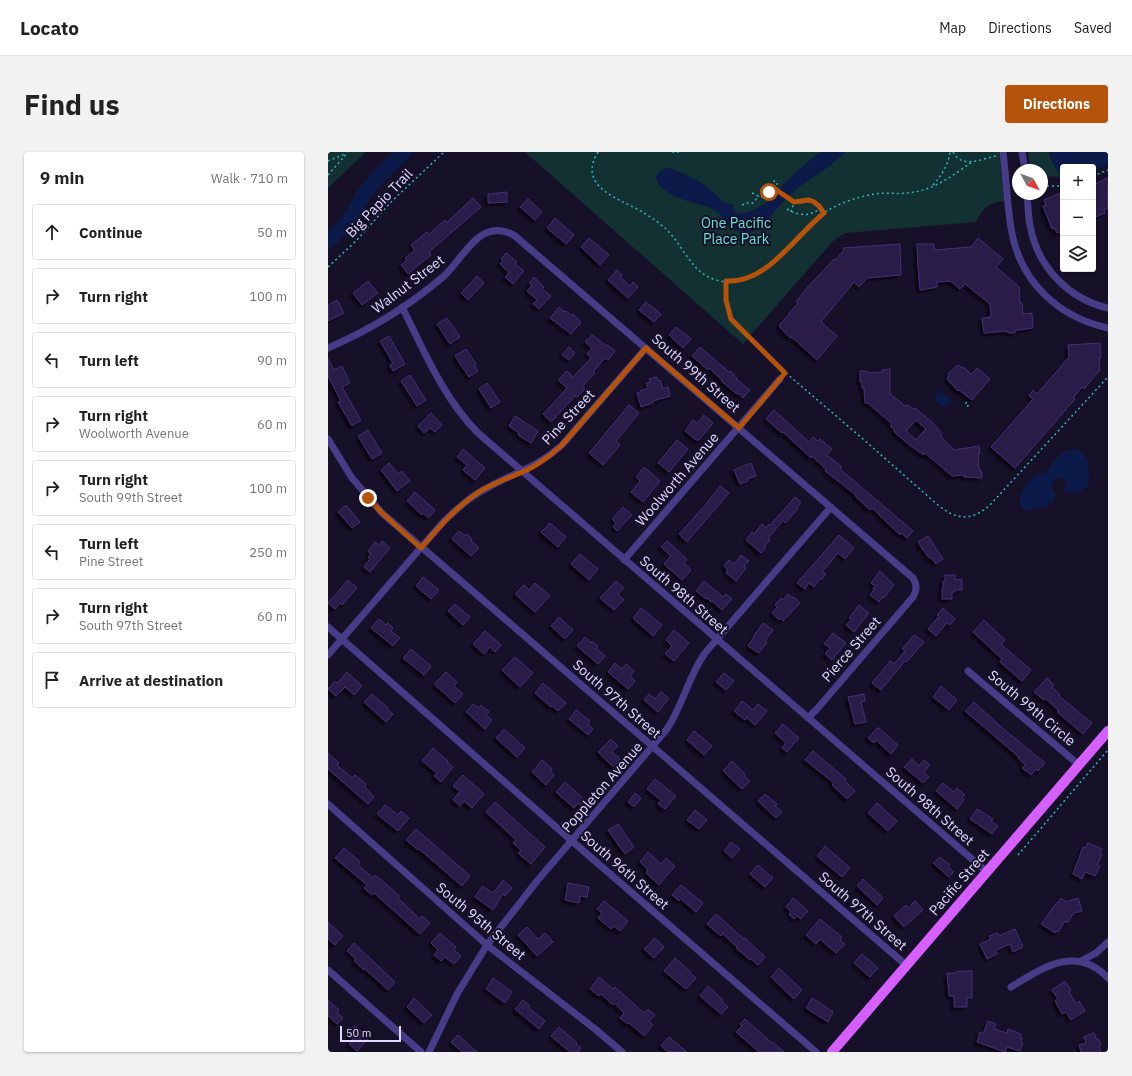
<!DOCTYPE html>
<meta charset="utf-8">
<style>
:root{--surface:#fff;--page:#f2f2f2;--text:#222;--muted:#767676;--line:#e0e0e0;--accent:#b45309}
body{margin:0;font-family:"IBM Plex Sans",sans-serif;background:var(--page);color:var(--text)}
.controls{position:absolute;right:12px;top:12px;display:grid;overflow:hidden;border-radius:4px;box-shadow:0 1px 3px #0004}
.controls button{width:36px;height:36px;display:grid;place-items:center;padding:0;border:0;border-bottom:1px solid var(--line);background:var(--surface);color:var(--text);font:20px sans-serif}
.compass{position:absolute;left:684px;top:12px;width:36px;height:36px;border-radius:50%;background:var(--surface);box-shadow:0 1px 3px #0004;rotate:131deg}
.scale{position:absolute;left:12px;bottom:10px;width:61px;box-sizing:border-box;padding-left:4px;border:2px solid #e1d9ff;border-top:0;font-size:11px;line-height:14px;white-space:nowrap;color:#e1d9ff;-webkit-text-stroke:3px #171029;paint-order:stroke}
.stop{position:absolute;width:12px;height:12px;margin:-9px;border:3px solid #b45309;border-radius:50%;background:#fff}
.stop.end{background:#b45309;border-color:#fff;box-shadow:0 1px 4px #0008}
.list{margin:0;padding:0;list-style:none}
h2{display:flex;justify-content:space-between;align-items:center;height:52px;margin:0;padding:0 16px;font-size:17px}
h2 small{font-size:13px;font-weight:400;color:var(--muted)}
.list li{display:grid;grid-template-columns:26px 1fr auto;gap:12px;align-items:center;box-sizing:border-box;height:56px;margin:0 8px 8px;padding:0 8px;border:1px solid var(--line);border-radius:4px}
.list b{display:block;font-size:15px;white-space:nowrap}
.list p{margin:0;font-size:13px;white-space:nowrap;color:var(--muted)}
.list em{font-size:13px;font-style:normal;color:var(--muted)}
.icon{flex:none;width:22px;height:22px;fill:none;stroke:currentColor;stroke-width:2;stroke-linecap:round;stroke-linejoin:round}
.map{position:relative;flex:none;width:780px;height:900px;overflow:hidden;border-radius:4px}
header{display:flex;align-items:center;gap:24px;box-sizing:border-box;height:56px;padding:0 20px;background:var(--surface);border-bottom:1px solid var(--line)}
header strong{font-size:19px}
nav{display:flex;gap:22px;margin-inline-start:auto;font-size:14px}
.intro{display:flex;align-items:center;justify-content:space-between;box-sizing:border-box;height:96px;padding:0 24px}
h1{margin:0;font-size:28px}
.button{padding:10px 18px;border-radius:4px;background:var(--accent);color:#fff;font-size:14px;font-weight:700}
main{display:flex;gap:24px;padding:0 24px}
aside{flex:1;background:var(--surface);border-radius:4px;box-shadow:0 1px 3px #0004}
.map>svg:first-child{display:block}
.green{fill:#133133}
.water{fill:#0b1a48}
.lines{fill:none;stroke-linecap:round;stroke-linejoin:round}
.river{stroke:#0b1a48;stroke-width:15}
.building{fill:#2b1c4a;stroke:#452e76;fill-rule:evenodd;filter:url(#shadow)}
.path{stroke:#30b5bc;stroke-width:1.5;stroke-dasharray:2 3;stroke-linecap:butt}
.minor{stroke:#473c88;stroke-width:7}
.primary{stroke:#d560ff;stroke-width:10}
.route{stroke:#b45309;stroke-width:5}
.labels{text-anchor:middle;stroke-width:4;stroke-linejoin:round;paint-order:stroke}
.street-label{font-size:14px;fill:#e1d9ff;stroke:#171029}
.park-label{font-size:14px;fill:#63e1cf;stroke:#171029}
</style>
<header>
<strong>Locato</strong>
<nav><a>Map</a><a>Directions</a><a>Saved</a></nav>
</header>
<div class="intro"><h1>Find us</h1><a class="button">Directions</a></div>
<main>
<aside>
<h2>9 min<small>Walk · 710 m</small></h2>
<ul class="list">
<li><svg class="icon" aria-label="ahead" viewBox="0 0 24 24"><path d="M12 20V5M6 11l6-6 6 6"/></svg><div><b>Continue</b></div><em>50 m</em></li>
<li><svg class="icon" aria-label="right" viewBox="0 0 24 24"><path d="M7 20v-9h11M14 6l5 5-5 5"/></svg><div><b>Turn right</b></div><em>100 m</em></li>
<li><svg class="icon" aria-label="left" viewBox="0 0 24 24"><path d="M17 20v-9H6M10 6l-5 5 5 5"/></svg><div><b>Turn left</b></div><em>90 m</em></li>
<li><svg class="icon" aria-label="right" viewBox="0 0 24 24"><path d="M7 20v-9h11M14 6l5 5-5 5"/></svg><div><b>Turn right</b><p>Woolworth Avenue</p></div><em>60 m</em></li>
<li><svg class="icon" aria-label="right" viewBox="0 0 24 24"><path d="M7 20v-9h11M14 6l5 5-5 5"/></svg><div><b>Turn right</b><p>South 99th Street</p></div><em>100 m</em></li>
<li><svg class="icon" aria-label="left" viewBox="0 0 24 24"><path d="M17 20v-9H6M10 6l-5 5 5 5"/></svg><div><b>Turn left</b><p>Pine Street</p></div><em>250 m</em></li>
<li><svg class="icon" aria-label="right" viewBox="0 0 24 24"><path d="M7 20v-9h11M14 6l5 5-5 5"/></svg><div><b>Turn right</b><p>South 97th Street</p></div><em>60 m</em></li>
<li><svg class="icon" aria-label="arrive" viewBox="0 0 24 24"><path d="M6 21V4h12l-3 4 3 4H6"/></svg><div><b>Arrive at destination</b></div></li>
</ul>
</aside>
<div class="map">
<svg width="780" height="900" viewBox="0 0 780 900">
<defs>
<filter id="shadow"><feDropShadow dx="-3" dy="3" stdDeviation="1" flood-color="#0009"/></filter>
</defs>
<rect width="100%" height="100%" fill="#171029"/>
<!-- green -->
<path class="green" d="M0 0H38L0 36Z
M197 0H671L676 49C661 50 654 57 648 70L517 81 505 89 415 192Z
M700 0H721C723 11 730 17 735 25L714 24V18H702Z"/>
<!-- water -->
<path class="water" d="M493 0H517C504 15 485 24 469 37 456 47 447 60 436 72 430 78 423 82 414 80 400 78 399 67 389 60 382 54 375 54 367 51 354 48 331 40 328 26 330 19 336 16 343 16L369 28 379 35 395 50 405 53C406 70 431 56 438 51 445 47 449 39 455 33 466 22 479 9 493 0Z
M721 0H780V12L765 19V15H735V24C728 17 723 10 721 0Z
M612 239 623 248V252L620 255C613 255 607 250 607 243Z
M746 297C758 301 760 307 761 318 761 322 762 327 761 331 759 340 744 342 737 340L736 338 739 333 734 326 730 325 727 327 723 334 728 344C723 358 711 355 698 359L695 358C686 347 697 331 707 324 710 321 715 323 718 320 728 309 730 299 746 297Z"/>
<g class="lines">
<!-- river -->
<path class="river" d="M0 89 18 72 37 41 51 24 76 0"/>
</g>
<!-- building -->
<path class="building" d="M780 26V56L776 58 777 61 767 65 765 59V33Z
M179 40V50L160 51V42Z
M735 40V78L729 81 727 76 724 77 715 54 718 53 716 48Z
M145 46 153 55 101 100 103 103 80 122 73 113 79 108 77 106 87 98 83 93 99 80 101 82 117 68 119 70Z
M200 47 214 60 207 68 192 55Z
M227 66 246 83 238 92 219 76Z
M261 86 281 103 272 113 253 95Z
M650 86 675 107 668 115 691 135 692 151H694L695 162 704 161 705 176 690 178H687V181H680L679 179 656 181 654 166 663 165 662 152 637 132 632 137 622 129 609 130V135L592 138 590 114 589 92H606V98L643 95Z
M572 92 573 123 539 126 531 135 526 130 493 170 509 184 489 208 466 187 463 185 462 186 451 174 462 161H461L470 151 468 150 478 137 506 107 507 108 516 98 515 96Z
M178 101 189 110 187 112 196 119 185 132 177 125 181 121 172 112 175 108 173 107Z
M289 118 294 123 292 125 302 134 305 130 310 135 300 146 280 128Z
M149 124 156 131 140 148 133 141Z
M206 125 216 135 214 137 223 144 211 157 205 152 209 148 199 139 204 133 201 131Z
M40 129 50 141 34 153 25 141Z
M9 148 16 161 0 169V153Z
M318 150 333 162 326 170 311 158Z
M231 155 237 160 238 159 244 164 245 162 253 170 243 182 222 166Z
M119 166 132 185 122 192 109 172Z
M348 175 363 187 355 196 341 183Z
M264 183 279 194 280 193 287 199 280 208 277 206 265 220 267 221 254 235 257 237 249 245 247 244 223 270 215 262 239 236 230 228 239 219 245 225 263 206 259 202 264 196 257 190Z
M61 184 77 212 65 219 62 213 65 211 52 189Z
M772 191 773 206H771L772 218 756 237 754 235 745 246 747 247 735 261 687 316 663 295 705 247 701 244 705 238 709 242 741 205 740 193Z
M241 195 247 201 241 208 234 203Z
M372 195 401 220 402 219 409 226 408 227 422 238 415 246 410 241 409 242 393 229 394 228 381 216 380 218 364 204Z
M138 197 148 212 146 213 150 219 141 225 127 204Z
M0 207 6 218 14 214 22 231 14 235 33 268 24 274 10 250 13 249 0 224Z
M630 213 634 216 635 215 643 222 649 216 662 227 644 248 631 238 630 239 619 227 621 223 620 222Z
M562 217V242L576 253 579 255 580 253 585 257 587 256 605 271 614 282 613 284 615 287 626 298 651 294 652 302H650L651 318H653L654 326 636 325V323L624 324 597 301 596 303 584 295 566 280 567 278 562 274 564 272 540 251H537L536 236H534V230H532V219H539V221L555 220 554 218ZM588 268 598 277 588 288 578 279Z
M82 223 98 248 89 254 73 229Z
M329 225 330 229 332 228 335 237 340 235 342 244 325 249V251L313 255 309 241 312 240V239L320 236 318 231 322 230 321 227Z
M159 231 172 250 163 256 151 237Z
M301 253 311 261 288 289 292 293 275 313 261 301Z
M446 258 481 290 485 285 490 289 492 287 504 297 499 303 514 315 512 317 585 379 579 386 573 381 572 383 544 356 542 358 527 344 528 343 497 319 498 317 484 304 483 306 455 280 454 281 438 267Z
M103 261 114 273 107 280 102 276 96 281 90 274Z
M376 263 385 271 371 288H368L357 279 365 268 369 271Z
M187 264 210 279 203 291 190 283 191 281 181 274Z
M40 278 54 301 44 307 30 284Z
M349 288 360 297 341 320 330 311Z
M135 297 157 316 147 328 135 318 139 313 129 305Z
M61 311 70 322 74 319 82 329 69 339 53 318Z
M423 311 428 324 419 327 420 329 412 332 406 318Z
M316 315 332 329 315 350 303 340 312 329 308 325Z
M392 334 401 341 359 390 351 382 378 352Z
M87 340 107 358 100 366 95 361 94 363 79 349Z
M467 345 473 350 469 356 470 357 457 371 455 369 440 386 442 388 437 394 438 395 433 401 418 388 424 380 426 382 434 372 438 376 441 372 442 373Z
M18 353 32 370 24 376 10 360Z
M295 355 304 363 289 379 285 375 288 371 284 367Z
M222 371 238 385 230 395 213 380Z
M131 379 137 384 139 382 144 387 143 389 151 396 143 404 124 387Z
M511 383 526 396 517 407 510 401 494 420 498 422 493 428 492 427 486 435 481 431 477 437 469 431Z
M600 384 615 407 608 412 603 406 600 405 590 390Z
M54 389 62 396 42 420 36 415 42 407 40 405 43 402 40 399 47 390 51 393Z
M339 389 359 407 356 411 363 418 354 428 336 412 343 404 333 395Z
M252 402 270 417 261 428 243 412Z
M413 403 421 409 416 414 418 416 408 429 398 421 400 418 396 414 401 408 406 412Z
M552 419 566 433 556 446 555 445 551 450 542 443 546 438 545 437 547 434 543 431Z
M617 423H627V428L634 427V438H627V440H624V447H614V437H615V429H617Z
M95 425 111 438 103 447 88 434Z
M20 428 29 436 14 453 12 451 7 457 0 451Z
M288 429 296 436 290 442 296 448 286 458 272 446Z
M376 429 395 445 398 442 404 447 394 458 384 449 383 450 379 446 378 447 368 439Z
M207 431 222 444 207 460 187 442 196 433 201 438Z
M460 442 464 446 466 445 472 451 455 469 452 466 451 468 444 461 449 455 447 453 453 446 455 448Z
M127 452 142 465 135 473 120 459Z
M531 453 541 461 526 480 518 473 523 468 521 466Z
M313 456 334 473 325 484 305 466Z
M615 456 627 467 622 473 619 471 608 484 600 477 611 464 609 463Z
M231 465 245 478 237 487 223 474Z
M51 467 58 473 60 471 65 476 63 479 72 486 65 494 43 476Z
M656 468 677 488 673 492 703 518 694 529 672 510 674 507 645 480Z
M435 471 445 478 437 489 439 490 431 501 420 494 426 485H425Z
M346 478 361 491 346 509 337 502 344 494 338 488Z
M157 479 173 493 167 500 162 495 156 502 145 492Z
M505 481 518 491 504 508 497 502 502 496 496 492Z
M586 483 596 490 579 510 577 509 553 538 544 531 562 509 566 512 577 499 574 497Z
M257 485 263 491 264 489 270 494 268 496 277 504 270 512 249 494Z
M83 497 103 514 96 523 75 506Z
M187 505 205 521 192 535 174 518Z
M287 511 294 517 298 512 306 519 302 524 307 529 300 537 280 520Z
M19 520 34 534 26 543 17 535 8 544 0 537 7 529 9 531Z
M118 520 129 530 126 534 135 542 127 551 106 532Z
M396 521 406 529 398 538 388 530Z
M719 526 726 533 724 535 732 543 731 544 764 571 755 582 729 560 731 559 718 547 716 548 706 540Z
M215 531 238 551 230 559 224 554 223 555 207 541Z
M613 534 629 548 621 558 605 545Z
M333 540 341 546 330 560 316 548 321 542 327 547Z
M44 542 60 556 59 557 65 562 58 570 36 550Z
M536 542 537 549 533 550 538 570 527 572 520 545Z
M414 549 425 558 430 552 439 559 427 573 419 566 417 568 406 559Z
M646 550 672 574 717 611 710 619 708 617 703 623 694 616 697 613 690 606 691 605 637 559Z
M145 552 151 556 153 553 161 560 158 563 164 568 157 577 138 560Z
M248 558 262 569 260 572 265 577 260 583 241 567Z
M455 572 471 586 459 600 454 596 458 591 447 581Z
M549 576H551L570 593 563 602 548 588 546 591 540 586Z
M176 577 197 596 189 605 168 586Z
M366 579 384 594 376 603 359 588Z
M283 587 290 594 284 600 292 607 285 615 270 600Z
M105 596 120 609 119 610 125 615 113 630 106 624 109 621 94 609Z
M485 599 518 627 517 629 527 639 519 647 504 633 506 631 477 608Z
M0 601 11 611 9 613 24 626 27 623 38 632 37 635 46 645 40 652 0 617Z
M584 607 591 614 596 608 602 613 596 620 601 625 595 631 576 615Z
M214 608 224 617 222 619 226 623 218 633 204 620Z
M404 609 417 622 416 624 422 629 414 637 395 619Z
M135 623 156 642 144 656 136 649 132 654 125 648 132 639 125 634Z
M327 627 348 644 337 657 330 652 333 648 319 637Z
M237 630 258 649 254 654 250 651 246 656 228 640Z
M615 631 626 640 629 636 637 643 634 646 636 648 629 657 608 639Z
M307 641 313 646 306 655 300 650Z
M437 642 449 652 447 654 454 660 448 666 430 649Z
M167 650 217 695 203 712 190 701 193 698 185 691 188 688 158 660Z
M549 651 569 669 560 679 540 661Z
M57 653 70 663 73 659 81 666 70 679 49 662Z
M649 657 665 667 663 669 670 674 664 682 642 667Z
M367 658 379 668 371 677 359 668Z
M290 672 306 695 297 702 280 678Z
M88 677 142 724 134 734 91 697 90 698 78 688Z
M403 690 412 697 404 706 396 699Z
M760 691 774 697 772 702 774 703 769 713 772 714 767 724 757 720 754 727 745 722 755 695 757 696Z
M497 694 522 716 514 725 489 704Z
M16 696 32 710 30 713 45 726 47 723 64 737 71 744 70 746 92 767 94 764 102 771 92 782 46 741 44 743 36 736 39 733 7 706Z
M320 700 333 712 338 706 347 714 331 733 318 721 320 718 312 710Z
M612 705 622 713 620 715 626 720 621 725 605 711Z
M430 713 445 726 437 735 422 722Z
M535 727 555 746 549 753 529 734Z
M175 728 184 736 177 744 175 742 165 758 147 745 154 734 165 741Z
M240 731 261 735 259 745 252 744 251 751 237 748Z
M353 733 375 751 368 760 353 747 351 749 344 743Z
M465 746 480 759 473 767 469 764 466 767 461 762 463 760 458 755Z
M733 746 738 750 750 746 754 759 746 761 739 771 737 769 730 780 728 779 727 781 713 772 729 750 730 751Z
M276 749 300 769 292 779 286 774 283 777 270 766 274 761 269 757Z
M587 749 595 758 576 775 566 764 578 753 580 756Z
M388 762 416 787 417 786 437 805 430 813 423 807 422 808 408 796 409 795 395 782 393 784 379 772Z
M492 767 514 785 512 788 517 792 508 801 492 787 488 792 478 783Z
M0 770 15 784 7 793 0 787Z
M199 775 210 787 217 781 225 790 209 804 190 783Z
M687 777 695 795 685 800 682 792 668 798 669 802 659 807 652 792 663 787 661 784 670 781 671 784Z
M112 781 128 795 126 798 133 804 126 812 117 805 113 809 106 803 110 798 103 791Z
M327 786 336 795 326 806 316 797Z
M26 791 67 830 60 838 37 817 36 818 26 809 28 807 19 799Z
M534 802 550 816 542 825 526 811Z
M347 806 363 820 362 821 368 826 358 837 336 819Z
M451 816 474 838 466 847 443 825Z
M629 819H644V846H639V855H626V844H621L619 821H628Z
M271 825 285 837 287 835 316 861 320 857 327 863 321 870 325 873 316 884 301 871 300 872 292 866 296 861 286 851 285 853 273 842 271 844 262 837Z
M165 826 184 840 177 851 158 837Z
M737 829 743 838 741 840 748 852 751 849 757 859 743 868 738 860 734 862 727 849 730 847 724 838Z
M380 834 395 848 394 850 400 855 393 862 372 844Z
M86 846 104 863 96 871 79 855Z
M484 846 505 860 500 870 478 856Z
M0 848 11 858 9 860 15 866 9 872 0 864Z
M195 848 202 854 201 856 217 869 211 877 187 857Z
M417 867 444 891 445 890 456 900H431L408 880 414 874 412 872Z
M660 869 668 872 666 877 679 881 680 877 693 882 692 886H694L693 890 695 891 692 899 679 895 677 900 649 890 652 880 655 882Z
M27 874 41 886 29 899 21 892 25 888 20 882Z
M231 875 249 891 248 892 253 896 250 900H242L223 884Z
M766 881 769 888 771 887 773 894 771 895 773 900H753L751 893 758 891 756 885Z
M130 883 149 900H134L123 890Z
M341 885 359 900H340L333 894Z"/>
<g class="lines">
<!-- path -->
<path class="path" d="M270 0C254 26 273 39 295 50 310 57 326 66 338 77 355 93 364 122 388 128 436 142 462 83 496 61 510 51 530 45 546 42 559 40 573 43 586 40 607 37 627 22 644 10
M344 0H352
M625 0C634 17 653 7 668 4
M0 9 17 2
M0 23 20 0
M765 24 780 18
M605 33C614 23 620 13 622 0
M714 34H735
M447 37 466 50 481 48 486 50 491 54 495 60
M424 41C428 42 430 45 434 45 438 45 447 36 449 32V30L445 29
M414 53 418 51H425L431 44
M459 57C471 64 481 65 493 56
M463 60 466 50
M0 115 28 89 63 50 116 0
M398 130V148L403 167 457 221
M458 221 535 287 611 354C629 368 643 369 661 354L780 225
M638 250V254H640L639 250
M690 703 780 598"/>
<!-- minor -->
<path class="minor" d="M675 0C678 25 679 51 683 76 691 128 729 165 780 176
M694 0 697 18
M699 42C700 52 700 63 702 73 709 114 740 147 780 156
M74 155C96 198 115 246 150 281L659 720
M0 196C42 178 81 154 116 124 129 112 141 90 156 82 167 76 177 78 187 84L585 426C589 433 589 438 585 445L489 557 480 566
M0 287 24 326 54 361 578 813
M296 408 452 227
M0 475 244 689 488 900
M0 503 116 369C130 356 144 343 161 335 188 320 210 315 234 293L318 196
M640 519 751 613
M0 652 159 793 267 877 294 900
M753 809 768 801 780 790
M0 818 93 900
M683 835C714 816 748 792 780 826
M101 900 129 842 159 793 209 729 339 577C355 553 360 525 377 501L503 355"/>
<!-- primary -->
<path class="primary" d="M504 900 780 579"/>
</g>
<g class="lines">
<!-- route -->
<path class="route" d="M40 346 54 361 93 396C111 375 128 355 151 340 167 330 184 325 201 317 213 311 224 302 234 293L318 196 411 276 457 221 403 167 398 148V129C440 131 466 85 496 61L491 54 486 50 481 48 466 50 447 37 441 40"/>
</g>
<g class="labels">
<!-- street labels -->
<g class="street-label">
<text transform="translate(51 51) rotate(-46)" y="5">Big Papio Trail</text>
<text transform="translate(80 132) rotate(-37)" y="5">Walnut Street</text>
<text transform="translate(368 221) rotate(41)" y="5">South 99th Street</text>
<text transform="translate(240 265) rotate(-47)" y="5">Pine Street</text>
<text transform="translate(349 327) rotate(-49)" y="5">Woolworth Avenue</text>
<text transform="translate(356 443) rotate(41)" y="5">South 98th Street</text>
<text transform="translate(523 497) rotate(-49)" y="5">Pierce Street</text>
<text transform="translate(289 547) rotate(41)" y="5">South 97th Street</text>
<text transform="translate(704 556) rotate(40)" y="5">South 99th Circle</text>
<text transform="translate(274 635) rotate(-49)" y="5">Poppleton Avenue</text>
<text transform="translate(602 654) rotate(41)" y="5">South 98th Street</text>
<text transform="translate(297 718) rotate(41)" y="5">South 96th Street</text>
<text transform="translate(631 730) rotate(-49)" y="5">Pacific Street</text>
<text transform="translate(535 759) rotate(41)" y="5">South 97th Street</text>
<text transform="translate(153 769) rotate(40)" y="5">South 95th Street</text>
</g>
<!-- park labels -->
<g class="park-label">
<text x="408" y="76">One Pacific<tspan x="408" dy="16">Place Park</tspan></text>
</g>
</g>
</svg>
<div class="controls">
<button>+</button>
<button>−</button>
<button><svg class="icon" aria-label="layers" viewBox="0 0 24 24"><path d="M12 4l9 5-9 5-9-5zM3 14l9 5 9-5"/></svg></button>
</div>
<svg class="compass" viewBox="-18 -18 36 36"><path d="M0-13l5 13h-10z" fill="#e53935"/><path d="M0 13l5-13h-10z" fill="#767676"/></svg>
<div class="scale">50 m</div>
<div class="stop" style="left:441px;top:40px"></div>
<div class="stop end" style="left:40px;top:346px"></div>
</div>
</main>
